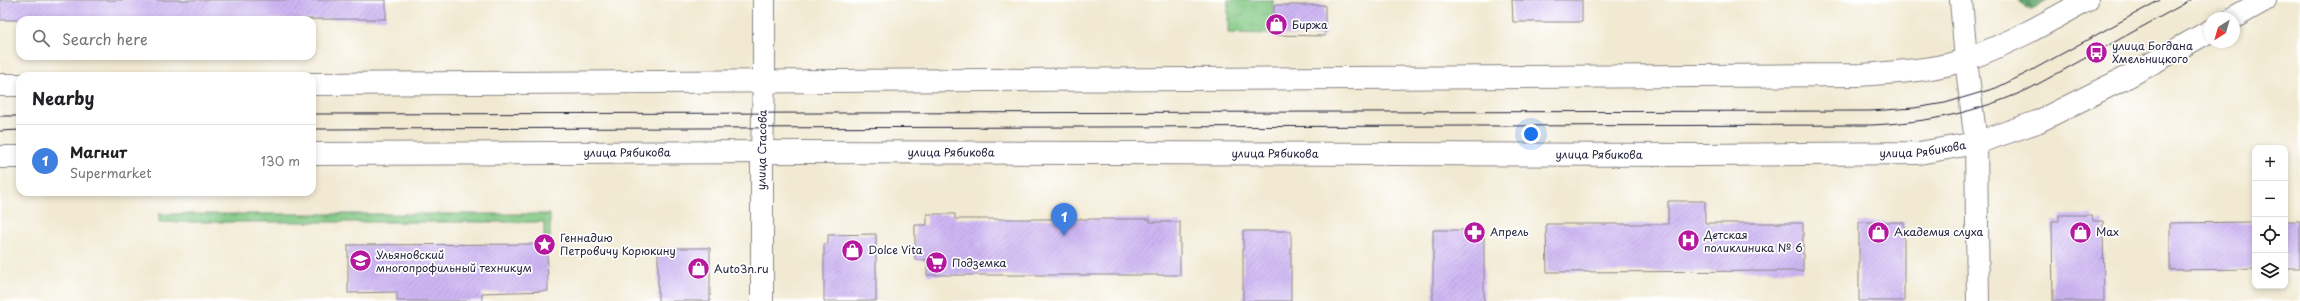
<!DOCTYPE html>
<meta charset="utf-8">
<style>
:root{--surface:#fff;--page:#f6f6f6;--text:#202124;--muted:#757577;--line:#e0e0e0;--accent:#b5179e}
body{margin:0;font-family:"Playpen Sans",sans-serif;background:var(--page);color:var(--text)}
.controls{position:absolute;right:12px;bottom:12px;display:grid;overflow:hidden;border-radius:8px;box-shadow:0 2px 6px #0003}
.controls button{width:36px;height:36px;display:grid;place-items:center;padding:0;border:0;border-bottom:1px solid var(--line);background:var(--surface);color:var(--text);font:20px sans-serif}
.compass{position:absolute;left:2204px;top:12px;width:36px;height:36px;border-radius:50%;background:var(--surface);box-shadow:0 2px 6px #0003;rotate:217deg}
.you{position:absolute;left:1531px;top:134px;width:14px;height:14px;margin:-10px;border:3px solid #fff;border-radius:50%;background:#1a73e8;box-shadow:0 0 0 6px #1a73e833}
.badge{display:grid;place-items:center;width:26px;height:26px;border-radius:50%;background:var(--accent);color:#fff;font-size:13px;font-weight:700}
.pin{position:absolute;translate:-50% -33px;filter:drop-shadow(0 1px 2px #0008)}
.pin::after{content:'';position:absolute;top:21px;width:14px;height:12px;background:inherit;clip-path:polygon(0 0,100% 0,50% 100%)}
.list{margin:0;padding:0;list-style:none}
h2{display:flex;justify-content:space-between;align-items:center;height:52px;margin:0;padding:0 16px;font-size:17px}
h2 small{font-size:13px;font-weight:400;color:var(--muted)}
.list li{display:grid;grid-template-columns:26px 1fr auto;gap:12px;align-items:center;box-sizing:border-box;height:72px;padding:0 16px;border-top:1px solid var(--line)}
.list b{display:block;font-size:15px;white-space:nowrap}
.list p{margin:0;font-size:13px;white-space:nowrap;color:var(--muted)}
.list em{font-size:13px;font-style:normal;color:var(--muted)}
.icon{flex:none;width:22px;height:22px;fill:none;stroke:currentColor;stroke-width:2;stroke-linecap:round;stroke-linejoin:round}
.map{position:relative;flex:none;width:2300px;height:301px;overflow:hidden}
.search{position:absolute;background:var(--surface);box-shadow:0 2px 6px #0003;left:16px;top:16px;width:300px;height:44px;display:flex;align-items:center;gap:10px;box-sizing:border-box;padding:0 14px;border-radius:12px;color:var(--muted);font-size:15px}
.panel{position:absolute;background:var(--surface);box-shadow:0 2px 6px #0003;left:16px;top:72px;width:300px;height:124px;border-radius:12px}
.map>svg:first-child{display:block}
.grass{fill:url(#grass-tufts);stroke:#52755f}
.forest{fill:url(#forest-firs);stroke:#466756}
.building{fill:url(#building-hatch)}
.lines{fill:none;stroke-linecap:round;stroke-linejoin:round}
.minor-casing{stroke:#8a8686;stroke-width:24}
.tertiary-casing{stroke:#8a8686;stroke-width:24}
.primary-casing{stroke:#8a8686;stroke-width:24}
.minor{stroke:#fff;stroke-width:22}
.tertiary{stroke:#fff;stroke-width:22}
.primary{stroke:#fff;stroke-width:22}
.tram{stroke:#22223b;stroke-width:1}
.labels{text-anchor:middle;stroke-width:3.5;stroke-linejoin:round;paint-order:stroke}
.poi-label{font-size:11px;fill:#22223b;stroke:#fff;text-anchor:start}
.street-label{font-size:11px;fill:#22223b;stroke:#fff}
</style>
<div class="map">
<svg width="2300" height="301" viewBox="0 0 2300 301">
<defs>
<pattern id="grass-tufts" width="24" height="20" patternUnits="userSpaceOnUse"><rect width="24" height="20" fill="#82c883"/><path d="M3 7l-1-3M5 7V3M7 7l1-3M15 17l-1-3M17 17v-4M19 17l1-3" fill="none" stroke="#6aa26c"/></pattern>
<pattern id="forest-firs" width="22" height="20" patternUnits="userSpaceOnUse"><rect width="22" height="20" fill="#69ac71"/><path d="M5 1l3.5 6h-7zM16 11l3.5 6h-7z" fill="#568c5e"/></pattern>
<pattern id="building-hatch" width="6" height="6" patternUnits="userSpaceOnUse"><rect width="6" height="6" fill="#cdb6f3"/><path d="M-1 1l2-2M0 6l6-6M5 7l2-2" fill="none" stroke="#b09cd1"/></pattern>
</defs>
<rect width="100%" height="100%" fill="#fff"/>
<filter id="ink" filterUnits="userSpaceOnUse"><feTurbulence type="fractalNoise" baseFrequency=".025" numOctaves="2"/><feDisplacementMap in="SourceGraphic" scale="8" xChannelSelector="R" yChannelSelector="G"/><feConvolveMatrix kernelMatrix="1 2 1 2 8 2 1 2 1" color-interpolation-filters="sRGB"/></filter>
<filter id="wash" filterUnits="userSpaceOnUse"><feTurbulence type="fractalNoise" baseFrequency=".012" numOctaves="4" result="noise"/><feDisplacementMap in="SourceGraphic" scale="16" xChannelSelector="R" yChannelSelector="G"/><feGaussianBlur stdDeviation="0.9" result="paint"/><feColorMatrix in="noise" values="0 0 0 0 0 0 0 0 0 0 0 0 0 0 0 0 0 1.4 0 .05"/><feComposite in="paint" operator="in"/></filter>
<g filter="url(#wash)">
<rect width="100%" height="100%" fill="#f1e9d1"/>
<!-- grass -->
<path class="grass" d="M1228 0H1273V34L1228 33Z
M159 214H550V240H544V222H159Z"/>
<!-- forest -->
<path class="forest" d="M2019 0H2047L2032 9H2026Z"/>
<g id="blocks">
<!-- building -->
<path class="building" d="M0 0H386V19L0 20Z
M1512 0H1582V22H1513Z
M1274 5H1325V36L1274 35Z
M1668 201H1705V223H1803V271L1547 272 1546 224H1668Z
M927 214H955V219H1150V222H1180V275H927V260H915V225H927Z
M2059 215H2092L2093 221H2103L2104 301H2053L2052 221H2059Z
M2285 221H2300V268H2285Z
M1859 222H1904V301H1859Z
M2255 222V269L2170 270V223Z
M1433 230H1484V301H1433Z
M1243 231H1291V301H1243Z
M876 234V301H824V244H828V235Z
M547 244 548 291 482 293V301H397V292L348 293V245Z
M658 248H710V301H658Z"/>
</g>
</g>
<g filter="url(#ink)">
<use href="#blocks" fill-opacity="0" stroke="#8a8686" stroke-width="1"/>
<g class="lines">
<defs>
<path id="minor" d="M1961 0 1966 60
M764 81V0
M762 301V152"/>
<path id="tertiary" d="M1976 143 1978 301"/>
<g id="primary">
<path d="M2233 18 2265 0"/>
<path d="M1966 60 1976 143"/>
<path d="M312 84 1861 75C1896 72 1933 71 1967 59 2009 44 2048 22 2087 0"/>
<path d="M0 85H20"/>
<path d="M762 152 764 81"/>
<path id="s1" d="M312 154 798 152 1705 155 1919 153 1976 143 2037 122 2129 76 2210 31"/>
<path d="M0 157H20"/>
</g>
</defs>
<!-- minor casing -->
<use href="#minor" class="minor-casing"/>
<!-- tertiary casing -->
<use href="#tertiary" class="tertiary-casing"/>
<!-- primary casing -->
<use href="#primary" class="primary-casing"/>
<!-- minor -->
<use href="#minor" class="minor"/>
<!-- tertiary -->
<use href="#tertiary" class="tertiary"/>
<!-- primary -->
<use href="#primary" class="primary"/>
<!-- tram -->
<path class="tram" d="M312 114 1870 111 1914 108 1945 103 1996 88 2025 74 2160 0
M0 116H20
M312 129 1872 125C1930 122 1975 113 2029 89L2191 0
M0 131 20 130"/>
</g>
</g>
<!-- icons -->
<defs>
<symbol id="shop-disc" viewBox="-11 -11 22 22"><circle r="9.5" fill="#b5179e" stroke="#fff"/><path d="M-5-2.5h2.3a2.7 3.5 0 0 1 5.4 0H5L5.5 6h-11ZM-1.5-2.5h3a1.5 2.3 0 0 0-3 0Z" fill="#fff"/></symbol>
<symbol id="bus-disc" viewBox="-11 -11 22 22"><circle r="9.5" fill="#b5179e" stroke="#fff"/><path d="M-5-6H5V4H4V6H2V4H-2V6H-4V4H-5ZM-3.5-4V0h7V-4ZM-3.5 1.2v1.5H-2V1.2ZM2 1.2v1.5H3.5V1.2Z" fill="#fff"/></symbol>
<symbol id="pharmacy-disc" viewBox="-11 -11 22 22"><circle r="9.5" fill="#b5179e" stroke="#fff"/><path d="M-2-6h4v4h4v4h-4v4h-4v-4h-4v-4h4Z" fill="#fff"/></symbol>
<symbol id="hospital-disc" viewBox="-11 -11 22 22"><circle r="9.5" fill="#b5179e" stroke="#fff"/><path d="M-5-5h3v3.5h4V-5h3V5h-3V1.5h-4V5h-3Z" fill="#fff"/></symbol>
<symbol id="sight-disc" viewBox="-11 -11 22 22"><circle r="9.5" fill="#b5179e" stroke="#fff"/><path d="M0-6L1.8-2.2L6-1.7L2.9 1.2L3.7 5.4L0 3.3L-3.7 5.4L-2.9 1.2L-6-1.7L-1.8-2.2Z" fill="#fff"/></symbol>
<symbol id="university-disc" viewBox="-11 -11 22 22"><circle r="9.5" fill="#b5179e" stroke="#fff"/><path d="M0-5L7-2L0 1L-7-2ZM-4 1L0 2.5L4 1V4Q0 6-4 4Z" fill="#fff"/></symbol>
<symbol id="supermarket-disc" viewBox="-11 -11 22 22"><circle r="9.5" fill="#b5179e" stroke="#fff"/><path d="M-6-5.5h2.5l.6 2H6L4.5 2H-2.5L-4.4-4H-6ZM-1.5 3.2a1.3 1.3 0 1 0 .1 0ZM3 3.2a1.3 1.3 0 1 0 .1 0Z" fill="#fff"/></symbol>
</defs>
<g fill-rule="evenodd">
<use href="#shop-disc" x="1264" y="12" width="25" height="25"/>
<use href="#bus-disc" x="2084" y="40" width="25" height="25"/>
<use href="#pharmacy-disc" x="1462" y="220" width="25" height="25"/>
<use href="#shop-disc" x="1866" y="220" width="25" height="25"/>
<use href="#shop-disc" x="2068" y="220" width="25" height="25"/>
<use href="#hospital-disc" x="1676" y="228" width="25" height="25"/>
<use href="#sight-disc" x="532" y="232" width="25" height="25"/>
<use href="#shop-disc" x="840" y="238" width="25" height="25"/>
<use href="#university-disc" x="348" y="248" width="25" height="25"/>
<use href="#supermarket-disc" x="924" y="250" width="25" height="25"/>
<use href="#shop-disc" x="686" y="256" width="25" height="25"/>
</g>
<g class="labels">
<!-- poi labels -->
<g class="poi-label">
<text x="1292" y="29">Биржа</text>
<text x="2112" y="50">улица Богдана<tspan x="2112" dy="13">Хмельницкого</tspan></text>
<text x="1490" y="236">Апрель</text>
<text x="1894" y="236">Академия слуха</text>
<text x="2096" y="236">Max</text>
<text x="1704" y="239">Детская<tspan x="1704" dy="13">поликлиника № 6</tspan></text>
<text x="560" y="242">Геннадию<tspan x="560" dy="13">Петровичу Корюкину</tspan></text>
<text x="868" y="254">Dolce Vita</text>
<text x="376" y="259">Ульяновский<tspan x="376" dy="13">многопрофильный техникум</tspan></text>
<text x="952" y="267">Подземка</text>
<text x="714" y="273">Auto3n.ru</text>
</g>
<!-- street labels -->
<g class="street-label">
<text dy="4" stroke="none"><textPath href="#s1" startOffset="1611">улица Рябикова</textPath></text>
<text transform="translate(762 150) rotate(-89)" y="4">улица Стасова</text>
<text dy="4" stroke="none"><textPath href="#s1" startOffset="315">улица Рябикова</textPath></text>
<text dy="4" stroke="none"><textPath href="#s1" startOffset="639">улица Рябикова</textPath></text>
<text dy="4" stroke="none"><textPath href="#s1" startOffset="963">улица Рябикова</textPath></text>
<text dy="4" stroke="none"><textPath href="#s1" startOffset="1287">улица Рябикова</textPath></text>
</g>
</g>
</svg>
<div class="controls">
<button>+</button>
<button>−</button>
<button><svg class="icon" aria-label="locate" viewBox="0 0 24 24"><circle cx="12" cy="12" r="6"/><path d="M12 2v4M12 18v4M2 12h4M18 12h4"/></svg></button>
<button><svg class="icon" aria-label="layers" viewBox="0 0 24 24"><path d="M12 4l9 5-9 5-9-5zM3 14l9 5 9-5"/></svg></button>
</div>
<svg class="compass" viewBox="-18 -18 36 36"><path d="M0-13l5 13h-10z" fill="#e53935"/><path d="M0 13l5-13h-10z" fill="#757577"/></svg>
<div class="you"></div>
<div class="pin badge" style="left:1064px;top:236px;background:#3f7fe0">1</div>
<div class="search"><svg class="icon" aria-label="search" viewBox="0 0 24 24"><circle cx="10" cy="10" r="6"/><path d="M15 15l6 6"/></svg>Search here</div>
<section class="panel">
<h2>Nearby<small></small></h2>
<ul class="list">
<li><span class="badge" style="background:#3f7fe0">1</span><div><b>Магнит</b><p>Supermarket</p></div><em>130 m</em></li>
</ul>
</section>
</div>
